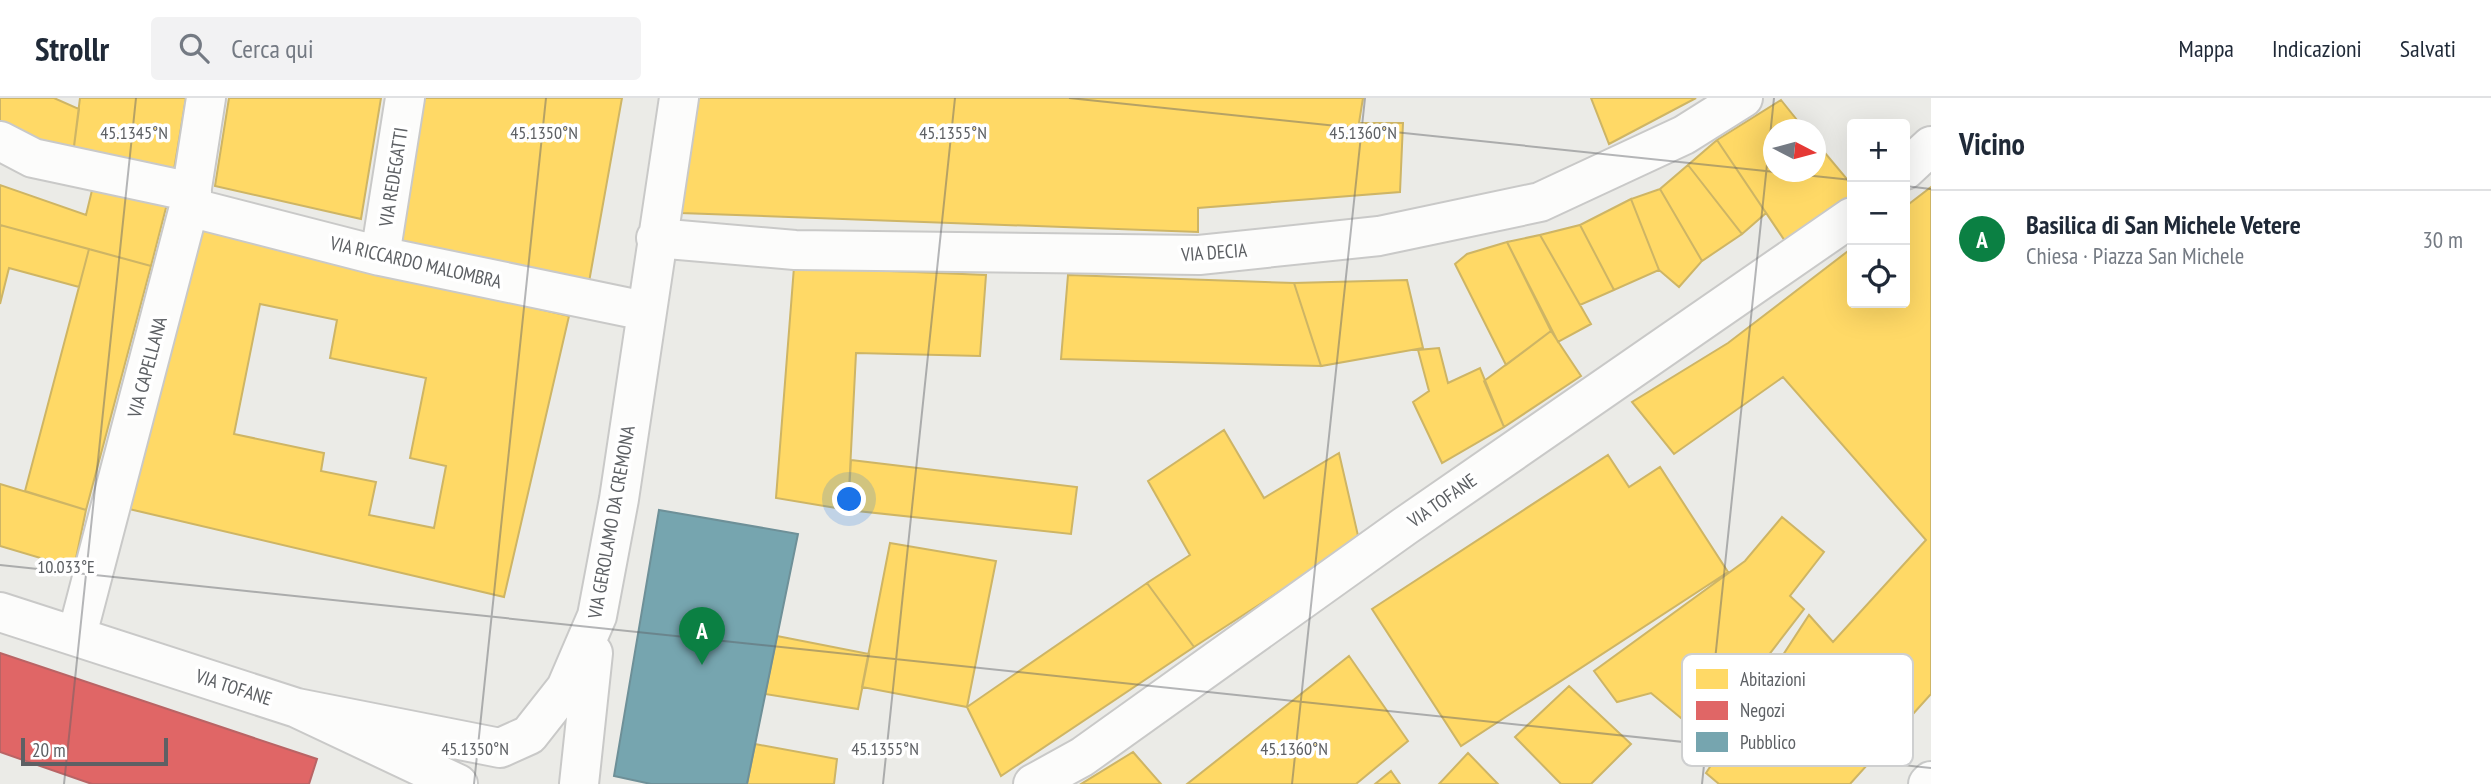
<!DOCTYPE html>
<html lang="it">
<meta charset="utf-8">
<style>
:root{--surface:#fff;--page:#f2f2f3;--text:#1f2937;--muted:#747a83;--line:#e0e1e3;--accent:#0b8043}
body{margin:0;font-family:"PT Sans Narrow",sans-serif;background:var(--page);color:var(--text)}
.controls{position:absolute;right:21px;top:21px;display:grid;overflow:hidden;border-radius:7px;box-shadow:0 7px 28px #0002}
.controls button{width:63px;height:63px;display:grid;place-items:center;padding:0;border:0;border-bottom:2px solid var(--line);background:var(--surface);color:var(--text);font:35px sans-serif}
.compass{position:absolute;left:1763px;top:21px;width:63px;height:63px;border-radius:50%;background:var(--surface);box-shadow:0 7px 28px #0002;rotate:96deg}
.scale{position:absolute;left:21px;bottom:18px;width:147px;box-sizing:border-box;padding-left:7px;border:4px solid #5d6064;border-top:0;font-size:19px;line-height:24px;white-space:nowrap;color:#5d6064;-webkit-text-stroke:5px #fff;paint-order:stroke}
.you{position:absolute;left:850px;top:402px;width:24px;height:24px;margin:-18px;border:5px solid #fff;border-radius:50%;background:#1a73e8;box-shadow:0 0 0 10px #1a73e833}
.badge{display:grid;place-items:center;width:46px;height:46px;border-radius:50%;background:var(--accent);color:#fff;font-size:23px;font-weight:700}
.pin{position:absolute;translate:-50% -58px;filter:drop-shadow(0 2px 4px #0008)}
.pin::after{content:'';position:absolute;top:37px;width:24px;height:21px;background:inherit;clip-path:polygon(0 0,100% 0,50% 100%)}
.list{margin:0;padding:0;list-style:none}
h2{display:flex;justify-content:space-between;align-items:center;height:91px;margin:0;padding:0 28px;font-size:30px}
h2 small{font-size:23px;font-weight:400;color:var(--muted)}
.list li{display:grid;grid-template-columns:46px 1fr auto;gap:21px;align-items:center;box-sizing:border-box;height:98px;padding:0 28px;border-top:2px solid var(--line)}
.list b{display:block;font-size:26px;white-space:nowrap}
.list p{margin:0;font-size:23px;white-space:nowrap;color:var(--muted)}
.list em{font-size:23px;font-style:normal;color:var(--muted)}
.icon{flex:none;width:38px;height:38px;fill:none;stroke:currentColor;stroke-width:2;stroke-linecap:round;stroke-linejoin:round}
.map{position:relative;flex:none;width:1931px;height:686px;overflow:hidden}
header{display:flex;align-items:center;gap:42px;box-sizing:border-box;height:98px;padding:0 35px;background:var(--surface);border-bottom:2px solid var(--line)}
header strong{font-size:33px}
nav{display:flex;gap:38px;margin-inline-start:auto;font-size:24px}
.search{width:490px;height:63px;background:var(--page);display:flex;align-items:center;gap:18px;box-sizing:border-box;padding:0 24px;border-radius:7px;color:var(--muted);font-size:26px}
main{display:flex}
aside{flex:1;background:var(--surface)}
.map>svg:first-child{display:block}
.homes{fill:#ffd966;stroke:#ceb565;stroke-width:2;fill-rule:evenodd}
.shops{fill:#e06666;stroke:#b96465;stroke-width:2}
.public{fill:#76a5af;stroke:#6e9098;stroke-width:2}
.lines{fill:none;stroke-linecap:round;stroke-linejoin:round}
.street-casing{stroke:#c9c9c8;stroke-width:42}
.secondary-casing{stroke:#c8c9c8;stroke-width:42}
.street{stroke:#fcfcfb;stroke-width:38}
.secondary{stroke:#fcfcfb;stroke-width:38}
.ticks{fill:none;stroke:#5d6064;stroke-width:2;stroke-opacity:0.45}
.labels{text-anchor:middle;stroke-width:7;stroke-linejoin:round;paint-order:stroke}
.street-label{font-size:19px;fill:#5d6064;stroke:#fff}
.key{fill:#fff;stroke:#cecfd0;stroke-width:2}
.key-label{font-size:19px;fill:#5d6064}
.ticks-label{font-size:18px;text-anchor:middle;fill:#5d6064;stroke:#fff;stroke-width:7;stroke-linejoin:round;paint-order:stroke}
</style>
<header>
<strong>Strollr</strong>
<div class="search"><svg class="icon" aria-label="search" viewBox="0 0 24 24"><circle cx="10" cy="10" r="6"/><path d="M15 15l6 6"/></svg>Cerca qui</div>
<nav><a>Mappa</a><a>Indicazioni</a><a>Salvati</a></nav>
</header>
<main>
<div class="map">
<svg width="1931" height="686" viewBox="0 0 1931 686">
<rect width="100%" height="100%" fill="#ebebe7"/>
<!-- homes -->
<path class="homes" d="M0 0H54L79 11 73 56 0 25Z
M80 0H186L173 78 73 56Z
M229 0H381L361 121 215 88Z
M412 0H622L589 184 385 147Z
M696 0H1363L1359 25H1403L1400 94 1198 110V134L681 115Z
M1591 0H1696L1609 46Z
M1781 2 1805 32H1773V74H1815V43L1852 87V99L1787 146 1717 42Z
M1717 42 1766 115 1742 136 1688 67Z
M1688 67 1742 136 1702 163 1660 91Z
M95 80 169 98 151 168 0 127V87L86 117Z
M1931 89V596L1850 686H1719L1706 675 1809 517 1833 544 1926 442 1783 279 1674 356 1632 304 1728 245 1852 150V205H1905V109Z
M1660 91 1702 163 1679 189 1659 172 1631 101Z
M1631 101 1659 172 1614 192 1580 127Z
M0 127 89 151 79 189 9 170 0 206Z
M1580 127 1614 192 1580 207 1540 137Z
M194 130 569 218 504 499 129 411ZM260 206 337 222 330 260 426 280 410 360 446 368 434 430 369 417 376 384 321 373 324 355 234 336Z
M1540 137 1591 226 1558 244 1507 144Z
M1507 144 1551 233 1506 267 1455 166 1467 156Z
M89 151 151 168 86 412 25 393Z
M794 169 986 177 980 258 856 255 848 412 776 400Z
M1068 177 1294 185 1321 268 1061 261Z
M1407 182 1423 250 1321 268 1294 185Z
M1551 233 1581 278 1504 329 1484 283Z
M1439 250 1448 285 1480 270 1504 329 1442 365 1413 304 1429 293 1418 252Z
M1224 332 1264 400 1339 355 1359 442 1194 549 1147 485 1190 457 1148 383Z
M1608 357 1629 389 1660 369 1728 474 1461 648 1372 511Z
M851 362 1077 389 1071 436 848 412Z
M0 386 86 412 74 470 0 448Z
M1782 419 1824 454 1790 498 1804 511 1705 640 1651 595 1617 604 1594 573 1745 463Z
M890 445 996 463 967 609 862 589Z
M1147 485 1194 549 1001 678 967 609Z
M777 538 869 556 858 611 765 596Z
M1349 558 1408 643 1356 686H1187Z
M1569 588 1631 646 1591 686H1561L1515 639Z
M755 646 837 661 834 686H747Z
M1133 654 1161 686H1081Z
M1468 655 1498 686H1439Z
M1391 673 1400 686H1375Z"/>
<!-- shops -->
<path class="shops" d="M0 555 317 661 309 686H92L0 654Z"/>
<!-- public -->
<path class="public" d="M659 412 798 436 747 686H651L614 678Z"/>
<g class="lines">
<defs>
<path id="street" d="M0 43 33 60 192 94
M1905 72 1931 48
M189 109 380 158 645 213
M656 140 795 152 1199 157 1379 138 1540 104 1684 37 1743 0
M380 158 405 0
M0 514 297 610 458 686
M77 537 189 109 206 0
M297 610 500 650 529 637 566 590 597 518 619 401 679 0
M579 686 593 555
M1033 686 1082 659 1405 428 1852 119"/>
<path id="secondary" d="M1928 686 1931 683"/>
</defs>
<!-- street casing -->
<use href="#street" class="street-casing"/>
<!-- secondary casing -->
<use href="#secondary" class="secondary-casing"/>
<!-- street -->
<use href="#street" class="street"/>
<!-- secondary -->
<use href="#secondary" class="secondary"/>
</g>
<!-- ticks -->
<path class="ticks" d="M1069 0 1852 82M1905 88 1931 91M0 467 1931 670M64 686 136 0M474 686 546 0M883 686 955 0M1292 686 1365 0M1702 686 1774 0"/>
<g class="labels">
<!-- street labels -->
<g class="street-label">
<text transform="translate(393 79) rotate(-81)" y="7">VIA REDEGATTI</text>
<text transform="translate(1214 154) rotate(-4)" y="7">VIA DECIA</text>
<text transform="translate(416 164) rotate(13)" y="7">VIA RICCARDO MALOMBRA</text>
<text transform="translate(147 269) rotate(-75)" y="7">VIA CAPELLANA</text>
<text transform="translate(1442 402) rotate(-35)" y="7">VIA TOFANE</text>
<text transform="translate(611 424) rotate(-80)" y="7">VIA GEROLAMO DA CREMONA</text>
<text transform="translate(234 589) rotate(18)" y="7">VIA TOFANE</text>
</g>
</g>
<!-- legend -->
<rect x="1682" y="556" width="231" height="112" rx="10" class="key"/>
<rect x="1696" y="571" width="32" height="20" fill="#ffd966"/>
<rect x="1696" y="603" width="32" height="19" fill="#e06666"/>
<rect x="1696" y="634" width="32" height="20" fill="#76a5af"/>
<g class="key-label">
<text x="1740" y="588">Abitazioni</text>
<text x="1740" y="619">Negozi</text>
<text x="1740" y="651">Pubblico</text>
</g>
<g class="ticks-label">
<text x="134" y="41">45.1345°N</text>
<text x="544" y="41">45.1350°N</text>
<text x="953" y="41">45.1355°N</text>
<text x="1363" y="41">45.1360°N</text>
<text x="66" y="475">10.033°E</text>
<text x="475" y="657">45.1350°N</text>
<text x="885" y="657">45.1355°N</text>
<text x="1294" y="657">45.1360°N</text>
</g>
</svg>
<div class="controls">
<button>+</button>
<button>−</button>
<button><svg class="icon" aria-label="locate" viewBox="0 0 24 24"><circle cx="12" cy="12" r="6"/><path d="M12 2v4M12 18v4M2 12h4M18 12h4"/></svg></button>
</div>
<svg class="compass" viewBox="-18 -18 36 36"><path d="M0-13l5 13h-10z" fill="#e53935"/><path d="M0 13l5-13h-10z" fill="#747a83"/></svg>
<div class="scale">20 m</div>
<div class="you"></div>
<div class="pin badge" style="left:702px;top:567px">A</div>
</div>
<aside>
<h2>Vicino<small></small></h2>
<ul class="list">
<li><span class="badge">A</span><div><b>Basilica di San Michele Vetere</b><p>Chiesa · Piazza San Michele</p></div><em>30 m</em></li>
</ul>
</aside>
</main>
